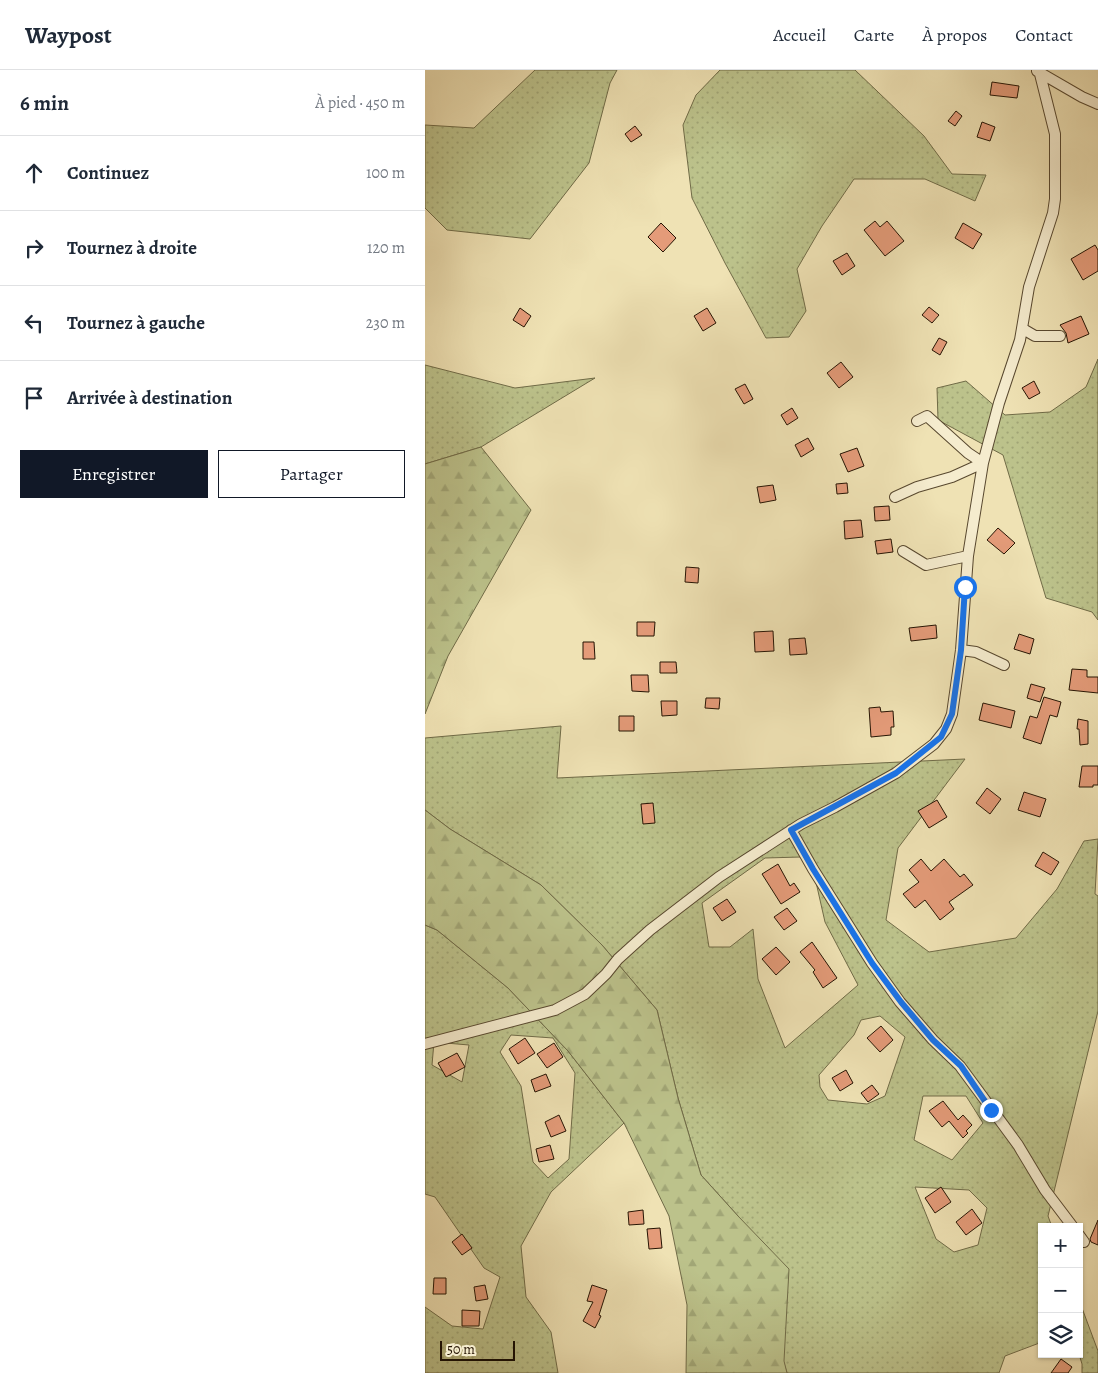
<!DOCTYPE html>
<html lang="fr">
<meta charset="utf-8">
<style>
:root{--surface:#fff;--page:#f2f2f3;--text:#1f2937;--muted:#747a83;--line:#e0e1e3;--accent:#111827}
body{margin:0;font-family:Alegreya,serif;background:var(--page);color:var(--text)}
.controls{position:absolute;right:15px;bottom:15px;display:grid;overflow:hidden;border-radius:0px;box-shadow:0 1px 4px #0004}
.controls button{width:45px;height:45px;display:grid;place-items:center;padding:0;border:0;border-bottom:1px solid var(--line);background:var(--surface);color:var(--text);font:25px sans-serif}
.scale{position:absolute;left:15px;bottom:12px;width:75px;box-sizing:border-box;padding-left:5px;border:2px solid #251403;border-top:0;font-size:14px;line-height:18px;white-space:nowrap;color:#251403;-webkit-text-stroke:4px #f5ecce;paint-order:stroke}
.stop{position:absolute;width:15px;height:15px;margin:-11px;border:4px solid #1a73e8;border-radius:50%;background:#fff}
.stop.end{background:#1a73e8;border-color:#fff;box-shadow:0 1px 5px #0008}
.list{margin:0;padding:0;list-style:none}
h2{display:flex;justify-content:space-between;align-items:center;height:65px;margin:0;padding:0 20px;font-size:21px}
h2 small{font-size:16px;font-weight:400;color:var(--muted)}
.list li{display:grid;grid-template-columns:32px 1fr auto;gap:15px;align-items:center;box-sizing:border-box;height:75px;padding:0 20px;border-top:1px solid var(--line)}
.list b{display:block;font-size:19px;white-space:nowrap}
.list em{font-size:16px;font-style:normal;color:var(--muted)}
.actions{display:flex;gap:10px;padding:15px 20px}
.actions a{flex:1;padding:11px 0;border:1px solid var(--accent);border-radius:0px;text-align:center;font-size:18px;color:var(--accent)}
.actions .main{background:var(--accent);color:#fff}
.icon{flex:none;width:28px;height:28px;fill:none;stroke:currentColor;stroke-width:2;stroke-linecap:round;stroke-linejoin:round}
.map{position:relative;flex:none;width:673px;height:1303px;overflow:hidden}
header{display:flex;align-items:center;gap:30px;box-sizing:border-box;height:70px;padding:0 25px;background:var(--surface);border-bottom:1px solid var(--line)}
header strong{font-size:24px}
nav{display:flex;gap:28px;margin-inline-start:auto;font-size:18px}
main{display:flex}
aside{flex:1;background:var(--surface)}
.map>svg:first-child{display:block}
.grass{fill:url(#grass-dots);stroke:#706b47;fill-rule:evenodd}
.forest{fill:url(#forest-firs);stroke:#706b47}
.building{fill:#e49b79;stroke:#251403}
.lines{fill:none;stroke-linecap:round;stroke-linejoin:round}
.street-casing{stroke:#58482f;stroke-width:12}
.street{stroke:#f5ecce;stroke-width:10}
.route{stroke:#1a73e8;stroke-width:6}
</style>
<header>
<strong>Waypost</strong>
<nav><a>Accueil</a><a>Carte</a><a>À propos</a><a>Contact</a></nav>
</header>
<main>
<aside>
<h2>6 min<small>À pied · 450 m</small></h2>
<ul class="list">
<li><svg class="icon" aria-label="ahead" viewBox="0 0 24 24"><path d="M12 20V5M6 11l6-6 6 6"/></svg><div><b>Continuez</b></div><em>100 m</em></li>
<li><svg class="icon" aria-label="right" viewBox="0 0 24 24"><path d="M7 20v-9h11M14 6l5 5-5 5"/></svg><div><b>Tournez à droite</b></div><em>120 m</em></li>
<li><svg class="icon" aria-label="left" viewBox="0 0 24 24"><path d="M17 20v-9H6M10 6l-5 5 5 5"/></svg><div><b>Tournez à gauche</b></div><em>230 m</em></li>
<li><svg class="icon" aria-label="arrive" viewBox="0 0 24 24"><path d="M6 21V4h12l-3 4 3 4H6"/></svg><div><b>Arrivée à destination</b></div></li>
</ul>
<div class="actions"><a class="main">Enregistrer</a><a>Partager</a></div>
</aside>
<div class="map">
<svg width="673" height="1303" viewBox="0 0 673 1303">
<defs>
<pattern id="grass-dots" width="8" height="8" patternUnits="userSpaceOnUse" patternTransform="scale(1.25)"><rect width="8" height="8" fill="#bcc28b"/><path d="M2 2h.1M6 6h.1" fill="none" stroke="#a1a676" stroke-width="1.8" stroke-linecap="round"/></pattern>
<pattern id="forest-firs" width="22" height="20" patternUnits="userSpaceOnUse" patternTransform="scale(1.25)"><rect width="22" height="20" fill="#bcc28b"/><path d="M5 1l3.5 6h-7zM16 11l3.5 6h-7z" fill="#a1a676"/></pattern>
</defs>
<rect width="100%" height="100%" fill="#efe2b4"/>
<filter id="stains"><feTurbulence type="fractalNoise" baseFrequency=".004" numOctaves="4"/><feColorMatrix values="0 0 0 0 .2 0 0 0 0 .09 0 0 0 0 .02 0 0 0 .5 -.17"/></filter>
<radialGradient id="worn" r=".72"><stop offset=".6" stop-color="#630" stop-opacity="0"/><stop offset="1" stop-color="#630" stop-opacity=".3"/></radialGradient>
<!-- grass -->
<path class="grass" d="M110 0H192L185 13 164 93 105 169 22 160 0 138V55L49 58Z
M295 0H430L499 66 527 104 561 105 550 131 500 109H429L397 156 372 199 381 241 364 267 341 268 300 193 267 128 258 55 271 25Z
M673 289V550L667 542 621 528 578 385 513 350 512 318 541 311 580 345 625 342 661 317Z
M0 295 90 318 170 308 56 377 0 394Z
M136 656 132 708 540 689 473 778 461 850 504 882 591 868 632 819 659 771 673 769 670 824 673 826V941L623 1146 627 1157H617V1272L580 1286 574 1303H362L313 1146 276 1105 253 1028 232 940 177 875 116 815 25 759 0 740V668ZM376 787 388 799 400 852 433 915 360 978 333 909 328 859 305 877H284L277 833 340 788ZM455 946 480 967 460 1026 442 1034 403 1030 395 1017 394 1005 429 965 436 950ZM498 1026H541L558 1053 527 1090 489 1070ZM490 1117 544 1120 562 1138 553 1175 529 1182 511 1169Z
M0 855 12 860 83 918 143 981 199 1053 126 1122 96 1176 101 1227 126 1262 133 1303H0V1237L27 1256 58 1259 75 1207 59 1198 10 1127 0 1124ZM86 965 128 968 150 1003 144 1089 123 1108 108 1092 96 1016 75 982ZM9 972 44 975 37 1012 7 995Z
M654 1230 673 1281V1303H657V1294L654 1284Z"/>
<!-- forest -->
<path class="forest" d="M56 377 106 440 23 586 0 644V394Z
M0 740 25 759 116 815 177 875 232 940 253 1028 276 1105 313 1146 364 1199 359 1291 362 1303H261L262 1235 244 1146 199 1053 143 981 83 918 12 860 0 855Z"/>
<!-- building -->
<path class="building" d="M567 12 594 16 592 28 565 25Z
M531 41 537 46 530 56 523 51Z
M557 52 570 57 565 71 552 67Z
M210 56 217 65 206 72 200 64Z
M450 151 455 157 462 151 479 171 460 186 439 160Z
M236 153 251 168 238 182 223 167Z
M538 153 557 164 548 179 530 168Z
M670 175 673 180V201L658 210 646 189Z
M422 183 430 196 417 205 408 191Z
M504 237 514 245 507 253 497 245Z
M95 238 106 246 99 257 88 250Z
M282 238 291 253 278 261 269 246Z
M656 246 664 264 643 273 641 263 635 255Z
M514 268 522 272 515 285 507 280Z
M416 292 428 307 414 318 402 303Z
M609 311 615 323 604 329 597 318Z
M320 314 328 329 319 334 310 319Z
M367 338 373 348 362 355 356 345Z
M383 368 389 379 376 387 370 375Z
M432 378 439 396 423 402 415 384Z
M422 413 423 423 412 424 411 414Z
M348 415 351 430 335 433 332 417Z
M464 436 465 450 450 451 449 437Z
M436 450 438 467 420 469 419 451Z
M573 458 590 473 579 484 562 470Z
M466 469 468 482 452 484 450 471Z
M261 497 274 498 273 513 260 512Z
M212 552H230L229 566H212Z
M511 555 512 568 486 571 484 558Z
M348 561 349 581 330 582 329 562Z
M594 564 609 569 605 584 589 579Z
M380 568 382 584 365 585 364 569Z
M158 572H169L170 589H158Z
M235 592H251L252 603H235Z
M647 599 662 600V607H673V623L644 620Z
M206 605H223L224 622 207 621Z
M606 614 620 618 615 632 602 628Z
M619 627 636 632 632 647 625 645 616 674 598 668 605 646 612 648Z
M281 628H295L294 639 280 638Z
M236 631H252V645L237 646Z
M558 633 590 641 586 658 554 650Z
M455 637 456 642 468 641 469 657H466V665L446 667 444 638Z
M194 646H209V661H194Z
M653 649 663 651V674L655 675 654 659H652Z
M657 696H673V715H668V717H654Z
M562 718 576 729 565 744 551 733Z
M599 722 621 729 615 747 593 740Z
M512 730 522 747 504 758 493 741Z
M228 733 230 753 218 754 216 734Z
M618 782 634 792 626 805 610 796Z
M496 789 506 801 519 789 535 807 539 804 548 815 524 832 529 839 515 850 500 830 490 838 478 824 494 812 484 800Z
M353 794 365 816 369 813 375 822 356 834 337 804Z
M302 829 311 842 297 851 288 838Z
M362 838 372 851 359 860 349 847Z
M387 872 412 908 398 918 388 902 390 900 375 882Z
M351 877 365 892 351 905 337 889Z
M456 956 468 970 455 982 442 968Z
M100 968 110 983 93 994 84 979Z
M129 973 138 987 122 998 112 984Z
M32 983 40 997 21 1007 13 993Z
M421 1000 428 1013 415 1021 407 1008Z
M121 1004 126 1016 110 1022 106 1010Z
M447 1015 454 1024 443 1032 436 1023Z
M518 1031 533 1050 538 1045 547 1055 541 1061 543 1063 538 1068 524 1051 517 1057 504 1041Z
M134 1045 141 1061 126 1067 120 1052Z
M125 1075 129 1089 114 1092 111 1079Z
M516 1117 526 1132 510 1143 500 1128Z
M547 1139 557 1153 541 1165 531 1152Z
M218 1140 219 1154 204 1155 203 1142Z
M673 1150V1175L666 1172 665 1169Z
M235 1158 237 1178 224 1179 222 1159Z
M37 1164 47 1178 37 1185 27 1172Z
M9 1208H21V1224H8Z
M60 1215 63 1229 51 1231 49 1217Z
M167 1215 182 1220 174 1245 176 1246 170 1258 158 1251 168 1232 162 1231Z
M37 1240 55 1241 54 1256H37Z
M636 1289 647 1297 643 1303H626Z"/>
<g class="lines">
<defs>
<path id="street" d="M612 1 657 27 673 34
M598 259 610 266H635
M492 351 502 346 543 383 558 393
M470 427 492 417 527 407 558 393
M478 481 501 495 543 486
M536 580 551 582 579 595
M366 760 388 799 447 893 475 932 508 970 535 996 593 1075 620 1120 648 1157
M0 974 130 940 160 924 181 904 193 889 225 860 294 807 376 754 410 737 471 703 509 674 521 659 527 644 536 580 543 486 558 393 574 333 595 270 604 217 628 143 630 129V64L615 4
M654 1165 659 1172"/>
</defs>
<!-- street casing -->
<use href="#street" class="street-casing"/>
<!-- street -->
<use href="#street" class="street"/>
</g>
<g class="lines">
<!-- route -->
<path class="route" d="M540 517 536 580 527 644 516 667 471 703 366 760 388 799 447 893 476 932 508 970 536 996 566 1040"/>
</g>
<rect width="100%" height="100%" filter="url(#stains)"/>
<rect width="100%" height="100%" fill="url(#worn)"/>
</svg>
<div class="controls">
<button>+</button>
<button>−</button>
<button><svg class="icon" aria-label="layers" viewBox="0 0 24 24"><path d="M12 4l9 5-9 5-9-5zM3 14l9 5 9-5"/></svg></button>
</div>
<div class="scale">50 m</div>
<div class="stop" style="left:540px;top:517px"></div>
<div class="stop end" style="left:566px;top:1040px"></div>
</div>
</main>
